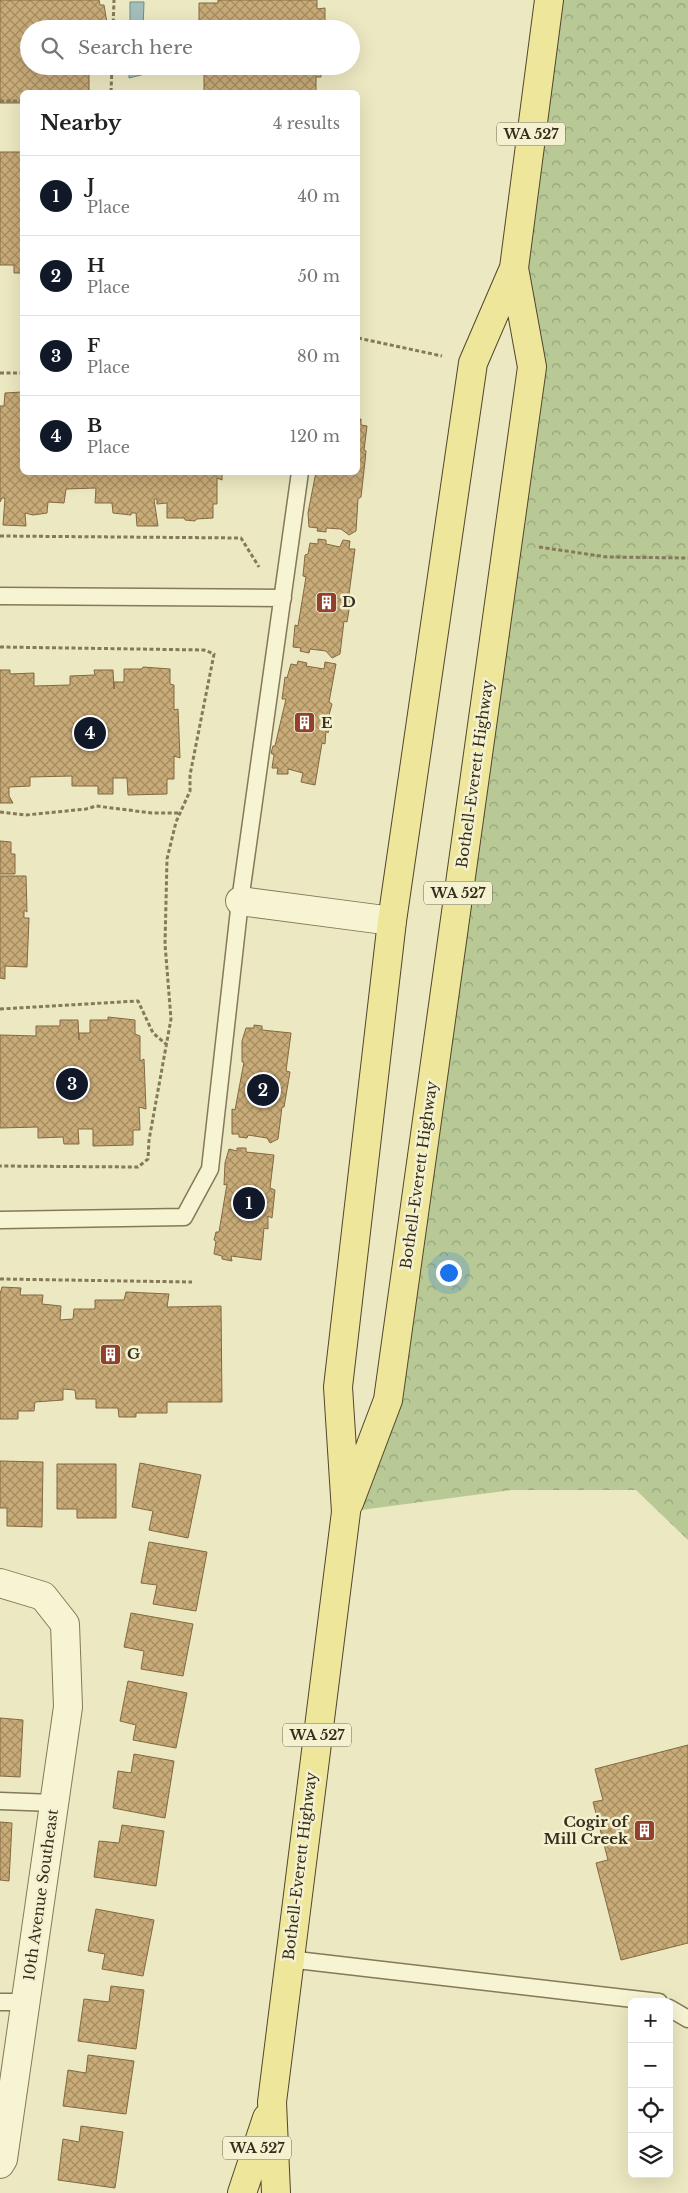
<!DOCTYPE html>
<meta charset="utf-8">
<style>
:root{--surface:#fff;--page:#f6f6f6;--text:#222;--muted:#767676;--line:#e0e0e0;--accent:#111827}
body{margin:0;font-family:"Libre Baskerville",serif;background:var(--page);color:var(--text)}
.controls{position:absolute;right:15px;bottom:15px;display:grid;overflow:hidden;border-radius:8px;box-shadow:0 5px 20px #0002}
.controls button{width:45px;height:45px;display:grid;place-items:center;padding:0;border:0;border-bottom:1px solid var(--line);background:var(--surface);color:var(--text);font:25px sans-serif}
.you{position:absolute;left:448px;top:1272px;width:18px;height:18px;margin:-12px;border:4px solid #fff;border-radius:50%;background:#1a73e8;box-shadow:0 0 0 8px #1a73e833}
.badge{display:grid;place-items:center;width:32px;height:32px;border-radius:50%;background:var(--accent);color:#fff;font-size:16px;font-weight:700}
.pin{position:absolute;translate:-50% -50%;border:2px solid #fff;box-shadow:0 1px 5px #0006}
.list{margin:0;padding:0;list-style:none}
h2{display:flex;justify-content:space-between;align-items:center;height:65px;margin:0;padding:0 20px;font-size:21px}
h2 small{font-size:16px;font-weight:400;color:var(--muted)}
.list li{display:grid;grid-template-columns:32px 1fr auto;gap:15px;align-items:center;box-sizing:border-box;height:80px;padding:0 20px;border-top:1px solid var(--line)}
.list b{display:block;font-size:19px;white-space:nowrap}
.list p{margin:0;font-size:16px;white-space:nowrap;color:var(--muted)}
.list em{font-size:16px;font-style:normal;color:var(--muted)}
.icon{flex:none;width:28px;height:28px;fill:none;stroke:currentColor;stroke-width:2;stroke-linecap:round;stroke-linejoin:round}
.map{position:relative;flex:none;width:688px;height:2193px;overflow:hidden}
.search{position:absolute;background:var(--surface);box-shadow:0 5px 20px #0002;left:20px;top:20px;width:340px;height:55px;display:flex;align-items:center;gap:12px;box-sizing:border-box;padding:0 18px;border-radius:28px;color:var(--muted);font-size:19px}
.panel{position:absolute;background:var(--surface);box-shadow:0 5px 20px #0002;left:20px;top:90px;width:340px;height:385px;border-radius:8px}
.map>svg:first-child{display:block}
.forest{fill:url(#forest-crowns)}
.water{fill:#a3bebc;stroke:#6b8c8a}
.building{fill:url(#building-cross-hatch);stroke:#836940}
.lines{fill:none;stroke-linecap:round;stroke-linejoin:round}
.lane-casing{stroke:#847959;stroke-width:19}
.street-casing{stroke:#847959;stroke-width:30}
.primary-casing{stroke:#52462e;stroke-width:30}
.path{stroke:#847959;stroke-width:3;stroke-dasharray:4 2.5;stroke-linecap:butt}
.lane{stroke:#f7f4d4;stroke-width:16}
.street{stroke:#f7f4d4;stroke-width:28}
.primary{stroke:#eee69a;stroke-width:28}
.labels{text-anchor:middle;stroke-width:5;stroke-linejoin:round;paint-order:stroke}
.shield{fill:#f4f1d0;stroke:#6e6853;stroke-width:1}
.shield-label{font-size:14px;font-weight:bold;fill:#352d1d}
.poi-label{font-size:15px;font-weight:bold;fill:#352d1d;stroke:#f4f1d0;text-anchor:start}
.street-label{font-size:15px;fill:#352d1d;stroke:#f4f1d0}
</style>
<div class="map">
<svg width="688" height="2193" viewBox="0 0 688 2193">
<defs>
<pattern id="forest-crowns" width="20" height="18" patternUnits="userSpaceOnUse" patternTransform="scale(1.25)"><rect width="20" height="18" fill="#b8c996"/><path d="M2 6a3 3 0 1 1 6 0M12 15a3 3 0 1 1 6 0" fill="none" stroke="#96a47a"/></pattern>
<pattern id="building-cross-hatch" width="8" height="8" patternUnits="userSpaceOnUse" patternTransform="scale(1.25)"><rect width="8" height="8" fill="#c9ab78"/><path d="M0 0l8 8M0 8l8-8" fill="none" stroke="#a48c62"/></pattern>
</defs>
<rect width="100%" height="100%" fill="#ece8c1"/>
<!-- forest -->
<path class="forest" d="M535 0H688V1540L636 1490H511L346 1512 388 1400 531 367 514 268Z"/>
<!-- water -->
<path class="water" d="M130 2H144L143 29H130Z
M129 66H157L145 74 129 78Z"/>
<!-- building -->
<path class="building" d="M0 0H99L100 5H104L108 29H29V66H98V70L89 68V92H22V103H0Z
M218 0H317V9L325 8V29H189V22L199 23V3H218Z
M198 66H321V77H316V92H204V69H198Z
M21 143 22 273H14V265H0V152H21Z
M22 392V472H222V480L217 478V504H213V518L196 519 195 521 185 520V518H167V503L157 504V499H154L158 526H137L136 513H131V515L113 513 112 503H95L96 488 66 489 64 503 48 502 47 513 33 515 25 513 26 526 3 525 5 498H2L0 502V406H4L5 393Z
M358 419H361V425L367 426 364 450 366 451 365 461 361 497 358 499 356 531 349 535 341 529 326 528V532L317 531 318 528 309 527 308 513 316 472H358Z
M318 539 326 540V544L340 547 343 540 350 541 349 549H355L349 594 352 595 349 610 347 622 344 621 340 654 332 658 326 651 310 649 309 653 300 651 301 648 293 647 295 625 298 626 306 577 303 576 305 555 308 554 310 543 318 544Z
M298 661 307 663 306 666 324 669 325 662 336 664 329 702 332 704 329 715 332 716 328 733 326 731 325 744 322 743 315 785 301 782 303 773 288 769V774H277L278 768H272L274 755 271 753 273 746H275L286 699H282L285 677 287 678 291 664 297 665Z
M143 667 170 669V684L174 685V710L178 709 180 758 174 756V779H167V794L128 795 127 778H113V794H98V786H72V776L30 777V786L9 787V796L13 803H0V670H10V674L34 673V686L70 685V676L95 675 94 670H113L114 689V682H124V669H142Z
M0 841 11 842V854H15V874H0Z
M0 876H26L27 912 24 910V918H29L27 967 5 966V979L0 978Z
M108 1017 135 1020V1034L140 1036V1061L144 1059 146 1109 139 1107 140 1130H133V1145L93 1146V1129H78L79 1144H64L63 1137 38 1138V1127L0 1128V1035L36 1036V1026H60V1020H78L79 1040V1033H90V1020H108Z
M254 1025 262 1026V1030L291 1033 286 1071 290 1072 284 1107H282L278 1139 270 1143 267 1138 248 1135 247 1138 239 1137V1134H232V1109L235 1110 244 1062H242V1041L246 1028H254Z
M237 1148H246V1152L274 1155 270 1188 275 1190 272 1218 268 1216V1229L264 1228 261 1260 231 1256 232 1261 222 1259V1256L214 1254 216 1241 214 1240 216 1232H219L227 1184 224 1185 225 1163 229 1149 237 1151Z
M2 1287 21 1288 20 1295H43L42 1304 61 1306 60 1320 73 1319 74 1309H95V1300H124L126 1292 169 1294 167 1307 221 1306 222 1402H167V1413H136V1417H119L118 1408H96V1399H76L75 1390 63 1389V1400L35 1402 34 1411H18V1419H0V1294Z
M0 1461 43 1462 42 1527 7 1526V1508H0Z
M140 1463 201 1475 188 1538 149 1530 153 1511 132 1507Z
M57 1464H116V1518H77V1509H57Z
M149 1542 207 1552 196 1611 153 1604 157 1585 141 1583Z
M131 1613 193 1624 183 1676 141 1669 144 1651 124 1647Z
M128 1681 187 1693 176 1748 133 1740 136 1725 120 1721Z
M0 1718 23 1720 20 1777 0 1776Z
M688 1745V1943L621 1960 596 1863 608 1860 593 1802 603 1800 595 1769Z
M134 1754 174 1761 165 1818 113 1808 118 1771 131 1773Z
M0 1822 12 1823 9 1881 0 1880Z
M122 1825 164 1831 156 1886 94 1877 99 1841 119 1843Z
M96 1909 154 1920 143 1976 102 1969 105 1954 88 1951Z
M111 1986 144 1990 136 2049 78 2041 84 1999 109 2002Z
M88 2055 134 2061 126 2114 63 2106 68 2070 86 2073Z
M81 2126 123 2132 115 2188 58 2180 63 2139 79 2142Z"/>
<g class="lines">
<defs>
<path id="lane" d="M0 596 283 598
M0 1220 184 1217 210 1169 240 901 300 472
M0 1801 54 1803
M288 1959 659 2002
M0 2002H26
M669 2008 688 2019"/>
<path id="street" d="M240 901 392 921
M0 1583 43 1596 65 1624 68 1707 3 2159 0 2164"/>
<path id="primary" d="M349 1503 388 1400 532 367 514 268
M242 2193 267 2118
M276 2193 272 2102 346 1512 338 1387 392 921 473 363 514 268 549 0"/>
</defs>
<!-- lane casing -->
<use href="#lane" class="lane-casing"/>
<!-- street casing -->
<use href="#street" class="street-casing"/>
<!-- primary casing -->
<use href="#primary" class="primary-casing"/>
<!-- path -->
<path class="path" d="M113 29 114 0
M111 92 112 66
M0 101H22
M358 338 442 356
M0 373H22
M0 536 241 538 259 567
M539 547 607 557 688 558
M0 647 204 650 214 654 190 775V791L176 822 167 859 165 944 171 1019 149 1140 148 1159 138 1167 0 1166
M0 812 26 815 86 809 96 806 152 813H180
M0 1009 138 1001 153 1033 167 1045
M0 1279 192 1282"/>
<!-- lane -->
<use href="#lane" class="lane"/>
<!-- street -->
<use href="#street" class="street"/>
<!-- primary -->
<use href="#primary" class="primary"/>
</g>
<!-- icons -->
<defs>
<symbol id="building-square" viewBox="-11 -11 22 22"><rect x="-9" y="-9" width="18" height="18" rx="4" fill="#91402c" stroke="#f4f1d0"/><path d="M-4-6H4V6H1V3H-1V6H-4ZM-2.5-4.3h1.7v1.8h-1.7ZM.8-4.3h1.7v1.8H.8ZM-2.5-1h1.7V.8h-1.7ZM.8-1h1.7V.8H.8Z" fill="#fff"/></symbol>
</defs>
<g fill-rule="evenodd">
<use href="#building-square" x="314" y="590" width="25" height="25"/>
<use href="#building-square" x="292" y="710" width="25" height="25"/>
<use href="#building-square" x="98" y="1342" width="25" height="25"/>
<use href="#building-square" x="632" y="1818" width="25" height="25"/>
</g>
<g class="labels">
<!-- shield labels -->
<g class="shield">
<rect x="497" y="122.5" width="68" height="23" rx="4"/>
<rect x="424" y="881.5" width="68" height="23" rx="4"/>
<rect x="283" y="1723.5" width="68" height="23" rx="4"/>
<rect x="223" y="2136.5" width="68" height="23" rx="4"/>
</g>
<g class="shield-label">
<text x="531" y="139">WA 527</text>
<text x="458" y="898">WA 527</text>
<text x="317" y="1740">WA 527</text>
<text x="257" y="2153">WA 527</text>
</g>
<!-- poi labels -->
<g class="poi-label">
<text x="342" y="607">D</text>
<text x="321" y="728">E</text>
<text x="127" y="1359">G</text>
<text x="628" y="1827" text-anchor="end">Cogir of<tspan x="628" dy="17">Mill Creek</tspan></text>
</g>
<!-- street labels -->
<g class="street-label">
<text transform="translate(475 774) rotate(-82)" y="5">Bothell-Everett Highway</text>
<text transform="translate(419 1175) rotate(-82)" y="5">Bothell-Everett Highway</text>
<text transform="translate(300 1866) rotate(-83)" y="5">Bothell-Everett Highway</text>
<text transform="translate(41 1895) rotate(-82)" y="5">10th Avenue Southeast</text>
</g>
</g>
</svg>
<div class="controls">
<button>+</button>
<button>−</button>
<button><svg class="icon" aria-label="locate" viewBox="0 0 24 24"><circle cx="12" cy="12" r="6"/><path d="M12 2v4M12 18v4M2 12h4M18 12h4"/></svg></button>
<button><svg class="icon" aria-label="layers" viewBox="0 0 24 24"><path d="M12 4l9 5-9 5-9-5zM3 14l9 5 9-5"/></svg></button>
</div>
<div class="you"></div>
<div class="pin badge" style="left:249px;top:1203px">1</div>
<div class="pin badge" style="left:263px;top:1090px">2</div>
<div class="pin badge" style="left:72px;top:1084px">3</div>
<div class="pin badge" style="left:90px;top:733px">4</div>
<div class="search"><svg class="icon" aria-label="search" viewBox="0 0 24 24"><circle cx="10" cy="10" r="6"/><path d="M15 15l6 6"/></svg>Search here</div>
<section class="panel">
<h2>Nearby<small>4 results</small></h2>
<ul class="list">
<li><span class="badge">1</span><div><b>J</b><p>Place</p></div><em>40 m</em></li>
<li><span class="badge">2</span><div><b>H</b><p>Place</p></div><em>50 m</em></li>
<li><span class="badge">3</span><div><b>F</b><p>Place</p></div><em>80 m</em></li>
<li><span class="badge">4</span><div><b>B</b><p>Place</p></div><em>120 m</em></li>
</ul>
</section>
</div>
